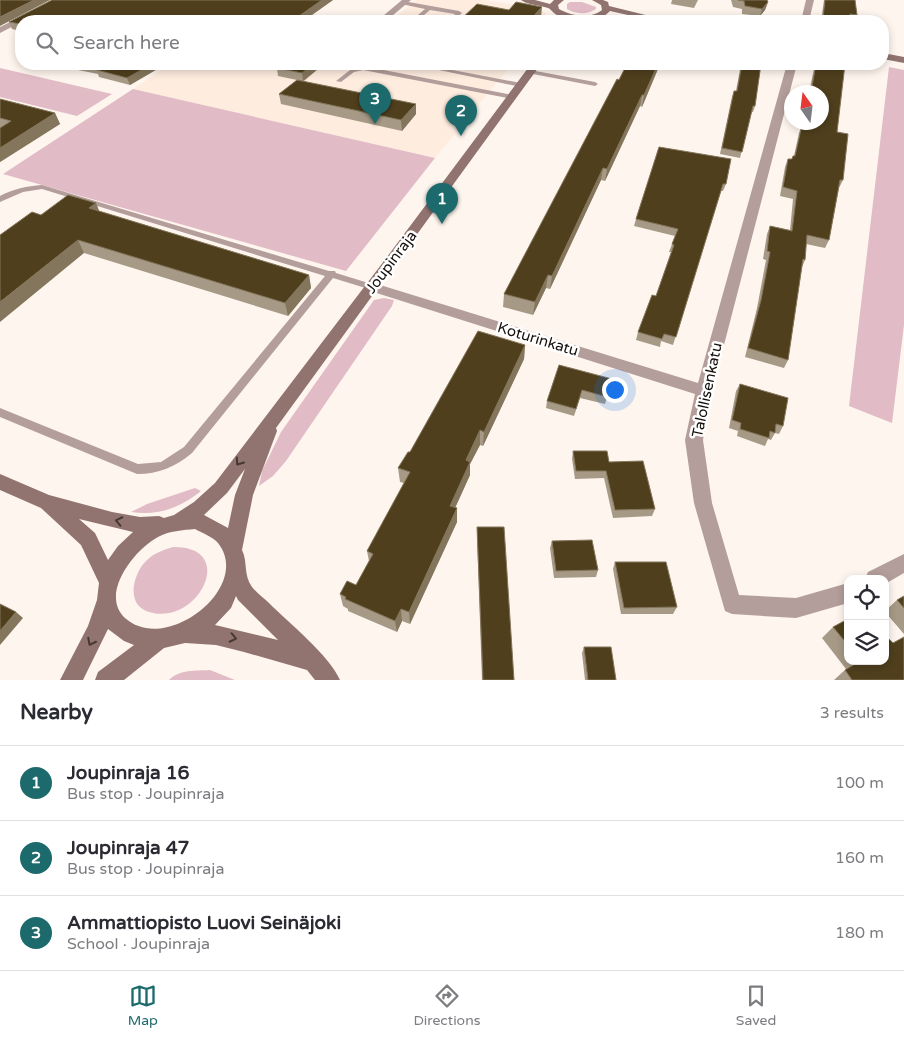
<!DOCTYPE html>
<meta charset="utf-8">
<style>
:root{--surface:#fff;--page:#f7f7f7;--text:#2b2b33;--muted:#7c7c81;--line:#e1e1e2;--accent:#1d6a6d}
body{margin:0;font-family:"Varela Round",sans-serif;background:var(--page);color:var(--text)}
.controls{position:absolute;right:15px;bottom:15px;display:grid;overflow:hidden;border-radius:10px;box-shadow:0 2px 8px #0003}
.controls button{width:45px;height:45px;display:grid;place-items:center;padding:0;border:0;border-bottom:1px solid var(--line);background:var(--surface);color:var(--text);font:25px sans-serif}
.compass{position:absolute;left:784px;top:85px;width:45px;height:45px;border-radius:50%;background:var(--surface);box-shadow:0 2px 8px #0003;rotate:346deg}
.you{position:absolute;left:614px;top:389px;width:18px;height:18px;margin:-12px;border:4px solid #fff;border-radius:50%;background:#1a73e8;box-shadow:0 0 0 8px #1a73e833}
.badge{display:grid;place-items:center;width:32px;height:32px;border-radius:50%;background:var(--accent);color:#fff;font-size:16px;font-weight:700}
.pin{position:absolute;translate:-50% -41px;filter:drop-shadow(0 1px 2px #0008)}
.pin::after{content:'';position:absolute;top:26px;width:18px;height:15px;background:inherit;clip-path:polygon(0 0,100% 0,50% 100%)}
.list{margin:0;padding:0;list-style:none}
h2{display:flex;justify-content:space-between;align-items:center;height:65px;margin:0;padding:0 20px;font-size:21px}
h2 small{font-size:16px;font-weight:400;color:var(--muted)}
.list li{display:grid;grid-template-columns:32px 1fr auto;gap:15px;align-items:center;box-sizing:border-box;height:75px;padding:0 20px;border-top:1px solid var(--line)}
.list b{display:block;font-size:19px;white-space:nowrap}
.list p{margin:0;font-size:16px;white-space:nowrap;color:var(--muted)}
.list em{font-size:16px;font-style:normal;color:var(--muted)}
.icon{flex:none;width:28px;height:28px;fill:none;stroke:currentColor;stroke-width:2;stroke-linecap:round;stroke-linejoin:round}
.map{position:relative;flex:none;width:904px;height:680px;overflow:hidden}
.search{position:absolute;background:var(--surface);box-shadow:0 2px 8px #0003;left:15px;right:15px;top:15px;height:55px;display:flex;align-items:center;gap:12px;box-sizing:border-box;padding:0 18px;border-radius:20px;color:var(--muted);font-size:19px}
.sheet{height:290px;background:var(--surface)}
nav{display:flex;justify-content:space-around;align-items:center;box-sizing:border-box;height:70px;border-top:1px solid var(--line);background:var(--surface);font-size:14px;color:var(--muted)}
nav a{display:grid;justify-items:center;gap:2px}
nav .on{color:var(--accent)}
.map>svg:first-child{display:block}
.built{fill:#feecdf}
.green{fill:#e1bbc6}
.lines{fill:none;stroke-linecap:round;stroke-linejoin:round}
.lane{fill:#b39e9b;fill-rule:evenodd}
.street{fill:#b39e9b;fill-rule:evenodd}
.secondary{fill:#917470;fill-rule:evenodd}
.wall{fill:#a69a86}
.shaded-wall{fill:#84765c}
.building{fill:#4f3f1d;stroke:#84765c}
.oneway{stroke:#473834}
.labels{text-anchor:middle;stroke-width:5;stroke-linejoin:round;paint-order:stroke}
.street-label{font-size:15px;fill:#15100c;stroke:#fff}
</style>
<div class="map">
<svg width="904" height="680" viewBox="0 0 904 680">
<rect width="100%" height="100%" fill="#fef5ee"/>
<!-- built -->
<path class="built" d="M416 0H485L539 9 546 13 547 21H391Z
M170 64H512L435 158 133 89Z"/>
<!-- green -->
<path class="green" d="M570 2H582L596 7V9C587 15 575 14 567 9V4Z
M889 67 904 70V325L892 423 849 406Z
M0 68 112 94 77 116 0 97Z
M133 89 435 158 346 271 3 174Z
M384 298 394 300 392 306 286 461 273 476 259 486 262 471 281 432 374 300Z
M195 488 201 491C180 508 158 516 131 512L147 504Z
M173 547C239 546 198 627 149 612 125 605 133 574 146 561 154 553 163 550 173 547Z
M210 670 235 680H169C180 669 195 671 210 670Z"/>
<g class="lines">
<!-- lane -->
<path class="lane" d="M403 1 459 11 462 13 453 21H447L455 14 430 10 417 21H411L425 9 401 4V2Z
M410 64H421L521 83 524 85 521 87Z
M363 66 512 95 515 97 512 99 363 70 354 72 341 82 336 81 350 70Z
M530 70 595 82 598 84 595 86 528 73V71Z
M42 185 329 271H335L336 273 375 285 377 287 372 290 333 278 192 453C175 467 159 474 137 474L0 417V408L138 464 161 462 184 447 325 276 42 189 23 192 0 202V196C13 189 27 186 42 185Z"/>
<!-- street -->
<path class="street" d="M54 0H64L0 33V27Z
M402 0H411L386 21H377Z
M806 0H814L809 21H801Z
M787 64H797L712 391 703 440 712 503 739 595 796 598 848 583V603L796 618 732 614 725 611 694 503 685 440 695 394 367 290 365 287 367 284H377L698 383Z
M904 554V573L885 584V579H865L868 572Z"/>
<!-- secondary -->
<path class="secondary" d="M521 0H535L550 4 554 0H564L558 5 559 9C572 16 589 20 602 10L601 5 592 0H603L608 2 609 6 670 21H655L610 11C597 25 573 23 557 15 553 13 551 9 548 8 539 5 528 5 521 0Z
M883 53 904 57V63L883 59Z
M531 64H541L276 428 277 431 253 495 242 550C248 562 243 574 252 587 257 593 264 598 269 603 289 623 329 655 340 680H315L307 670 244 652 216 645 185 643 164 648 124 680H95L98 672 134 645 124 641 108 629 83 680H60L88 626 97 600 99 583 81 545 41 508 0 490V474L49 495 112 512 140 517 159 516 164 518 174 515 194 502 215 483 387 257ZM245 469 235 495 228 528 204 515 227 493ZM79 519 133 532 118 546 108 560 95 533ZM195 529C202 533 213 537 218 543 253 587 166 655 125 618 99 594 135 549 158 537 169 531 183 530 195 529ZM236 596 238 600 278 640 215 625 231 608Z"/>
</g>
<!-- wall -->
<path class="wall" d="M333 0 308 18 326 21H21V31L12 29 9 22Z
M672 0H698L694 8 671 4Z
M731 0H767L768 2 765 10 760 16 742 14V9L733 7Z
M824 0H855L857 15 855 21 849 20V21H821Z
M52 64H157L159 68 130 85 99 77 98 74 53 65Z
M283 64H324L304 81 416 114 402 131 281 104 279 94 297 80 278 76 277 68Z
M627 64H660L642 107 640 106 605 181 601 180 550 289 546 288 533 315 503 307 504 294Z
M741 64H761L755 106 753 112H751L740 158 720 154 732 97 734 91H736Z
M815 64H845L837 132 843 180 839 188 829 240 825 248 806 244 805 260 802 267 788 360 784 368 745 357 757 308 766 260 763 259 767 234 770 226 790 230 793 199 780 196 785 167 788 159H792L793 156H794L799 133 802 125 803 126 804 122H822V92H809Z
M0 99 55 113 60 124 0 162V128L1 127H0Z
M659 147 726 184 723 191H721L673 345 661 341 660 347 636 340 638 332 656 296 671 252H669L675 236 634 226 636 219Z
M96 203 99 211 309 275 311 288 288 316 84 253 41 215Z
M525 345 524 359 483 446 480 445 470 464V475L455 508H457V522L410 624 402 621 397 632 348 611V609L343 606 340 594 356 585 369 561 367 551 404 483 400 482 398 468 410 452Z
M612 379 605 404 580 398 574 416 546 408 547 401Z
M740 384 783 426 779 434 775 433 771 440 768 439 765 446 737 436 738 431 729 428 736 391Z
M573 451 609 462 655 509 652 516 613 518 604 478 575 479 572 459Z
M477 527 514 680H482L477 537Z
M552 541 598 570 596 577 554 578 550 548Z
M615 562 677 607 673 614H621L613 569Z
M904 596V634L885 612V611L897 600Z
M848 619V661H885L893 643 904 680H834L846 669 822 638 833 627Z
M584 647 616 680H585L582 653Z"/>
<!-- shaded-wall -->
<path class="shaded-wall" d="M34 0H50L0 26V17Z
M322 0H333L303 21 299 16Z
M768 2 765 10 760 16 762 9Z
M542 7 541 18 539 21H529Z
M127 18 128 21H121Z
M152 64H157L159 68 130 85 127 78Z
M314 64H324L303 81 302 73Z
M658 64H660L642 107 644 95Z
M642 95 640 106 605 181 607 169Z
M416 104V114L402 131 401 120Z
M55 113 60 124 0 162V148Z
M603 168 601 180 550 289 552 276Z
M96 203 101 216 89 208Z
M78 240 84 253 0 322V302Z
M309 275 311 288 288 316 285 303Z
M548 275 546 288 533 315 535 302Z
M525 345 524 359 483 446 484 432Z
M480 430V445L470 464V475L450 519V506L466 460Z
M457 508V522L410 624 409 612Z
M401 609 402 621 397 632 395 621Z
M16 612 23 618 0 645V631Z"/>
<!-- building -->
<path class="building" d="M0 0H34L0 17Z
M52 0H322L299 16 326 21H150L127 18 121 21H21V24L9 22Z
M738 0H767L768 2 762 9 745 6 744 1Z
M825 0H855L857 15 850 14 849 21H843L823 18Z
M516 2 542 7 529 21H459L477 4 509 10Z
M80 64H152L127 78 97 70 101 68Z
M283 64H314L302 73 277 68Z
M627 64H658L644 95H642L607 169 603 168 552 276 548 275 535 302 504 294 617 79 619 80Z
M742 64H761L755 106H753L742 152 722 148 734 91H737Z
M816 64H845L837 132 848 134 843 180H840L829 240 807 235 805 260 803 259 788 360 748 348 761 300 770 252 767 251 770 226 792 231 797 191 783 187 788 159H792L793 156H795L802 125 805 126V122H822V92H811Z
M297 80 416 104 401 120 279 94Z
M0 99 55 113 0 148V128L11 121 0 118Z
M659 147 731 159 726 184H723L676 337 664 334 662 339 638 332 652 295 656 296 674 245 672 244 678 229 636 219Z
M68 195 96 203 89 208 309 275 285 303 78 240 0 302V235L32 212 41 215Z
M478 331 525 345 484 432 480 430 466 460 470 462 450 506 457 508 409 612 401 609 395 621 345 599 346 597 340 594 347 581 356 585 373 554 367 551 410 472 398 468 408 452H410Z
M559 365 612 379 607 397 582 390 576 409 547 401Z
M740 384 788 398 783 426 776 424 775 433 770 431 769 438 740 429 741 423 732 420Z
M573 451H607L609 462 643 461 655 509 615 510 606 471H576Z
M477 527H504L514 680H483Z
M592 540 598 570 556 571 552 541Z
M615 562H666L677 607 624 608Z
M904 596V608L897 600Z
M0 604 16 612 0 631Z
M848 619V645L833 627Z
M885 635 893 643 904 637V680H852L845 670 860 661H885Z
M584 647H611L616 680H588Z"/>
<!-- one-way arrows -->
<defs><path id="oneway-chevron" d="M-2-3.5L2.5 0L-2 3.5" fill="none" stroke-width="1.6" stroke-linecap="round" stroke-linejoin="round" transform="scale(1.25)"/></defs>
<g class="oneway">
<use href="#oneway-chevron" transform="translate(239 462) rotate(125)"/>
<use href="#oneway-chevron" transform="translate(119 521) rotate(-168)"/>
<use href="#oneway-chevron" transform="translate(233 638) rotate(12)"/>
<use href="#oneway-chevron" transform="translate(91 642) rotate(117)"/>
</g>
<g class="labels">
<!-- street labels -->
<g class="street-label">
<text transform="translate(391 262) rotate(-53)" y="5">Joupinraja</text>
<text transform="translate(538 339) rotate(17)" y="5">Koturinkatu</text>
<text transform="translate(707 390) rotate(-78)" y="5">Talollisenkatu</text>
</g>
</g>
</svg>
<div class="controls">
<button><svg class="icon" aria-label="locate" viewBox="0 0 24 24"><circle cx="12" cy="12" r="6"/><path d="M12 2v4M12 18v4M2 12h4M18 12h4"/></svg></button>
<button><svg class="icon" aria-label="layers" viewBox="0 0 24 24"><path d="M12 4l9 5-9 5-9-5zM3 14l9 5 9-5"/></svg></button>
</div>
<svg class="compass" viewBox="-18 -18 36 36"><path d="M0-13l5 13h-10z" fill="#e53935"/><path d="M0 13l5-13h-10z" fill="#7c7c81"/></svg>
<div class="you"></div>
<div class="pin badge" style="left:442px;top:224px">1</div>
<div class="pin badge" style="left:461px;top:136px">2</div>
<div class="pin badge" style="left:375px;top:124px">3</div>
<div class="search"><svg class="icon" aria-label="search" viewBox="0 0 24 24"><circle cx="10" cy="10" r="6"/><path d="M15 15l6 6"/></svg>Search here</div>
</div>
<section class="sheet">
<h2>Nearby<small>3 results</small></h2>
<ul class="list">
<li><span class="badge">1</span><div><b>Joupinraja 16</b><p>Bus stop · Joupinraja</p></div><em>100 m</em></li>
<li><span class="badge">2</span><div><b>Joupinraja 47</b><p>Bus stop · Joupinraja</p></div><em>160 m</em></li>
<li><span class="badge">3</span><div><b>Ammattiopisto Luovi Seinäjoki</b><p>School · Joupinraja</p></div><em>180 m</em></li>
</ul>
</section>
<nav>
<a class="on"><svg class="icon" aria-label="map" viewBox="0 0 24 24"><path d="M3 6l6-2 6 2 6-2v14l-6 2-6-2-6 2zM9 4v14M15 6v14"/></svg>Map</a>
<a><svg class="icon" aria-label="directions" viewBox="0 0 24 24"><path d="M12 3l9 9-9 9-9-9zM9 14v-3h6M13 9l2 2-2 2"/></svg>Directions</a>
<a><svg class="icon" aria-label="saved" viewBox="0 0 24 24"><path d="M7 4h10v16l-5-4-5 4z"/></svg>Saved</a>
</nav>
